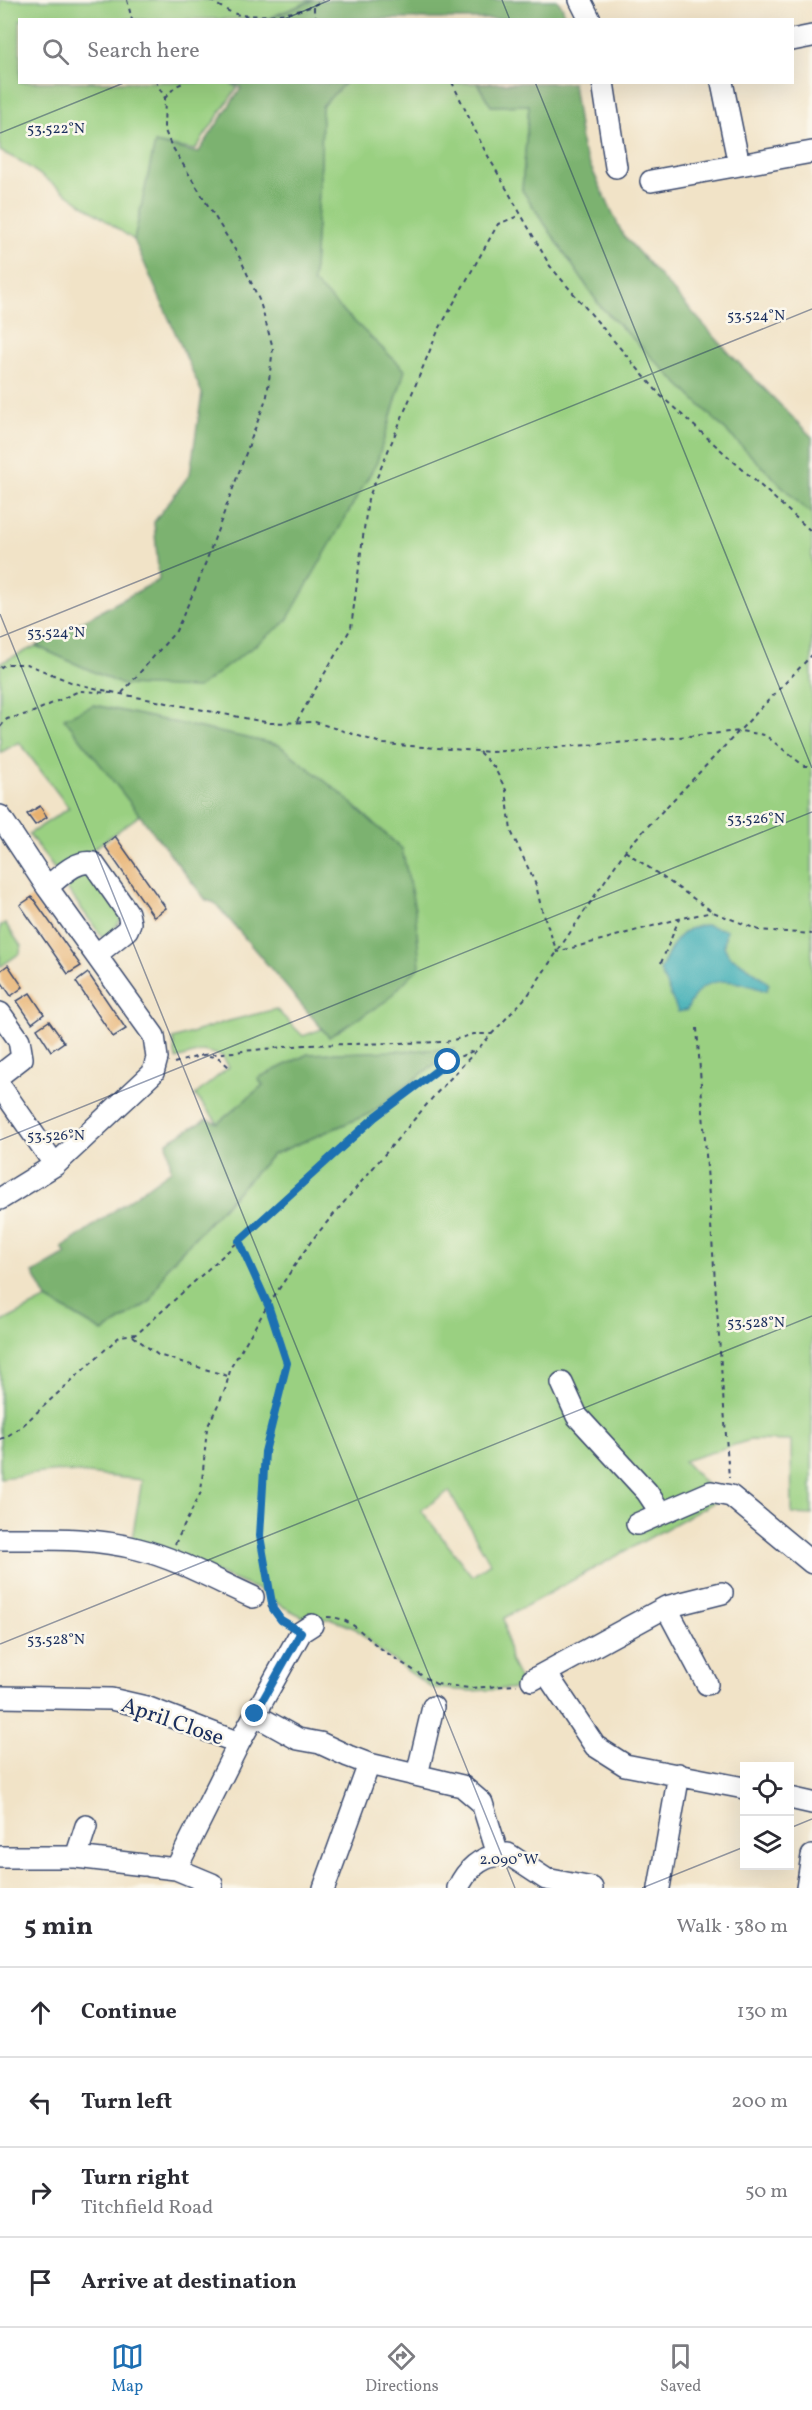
<!DOCTYPE html>
<meta charset="utf-8">
<style>
:root{--surface:#fff;--page:#f7f7f7;--text:#2b2b33;--muted:#7c7c81;--line:#e1e1e2;--accent:#1f6fb2}
body{margin:0;font-family:Vollkorn,serif;background:var(--page);color:var(--text)}
.controls{position:absolute;right:18px;bottom:18px;display:grid;overflow:hidden;border-radius:0px;box-shadow:0 6px 24px #0002}
.controls button{width:54px;height:54px;display:grid;place-items:center;padding:0;border:0;border-bottom:2px solid var(--line);background:var(--surface);color:var(--text);font:30px sans-serif}
.stop{position:absolute;width:18px;height:18px;margin:-14px;border:4px solid #1f6fb2;border-radius:50%;background:#fff}
.stop.end{background:#1f6fb2;border-color:#fff;box-shadow:0 2px 6px #0008}
.list{margin:0;padding:0;list-style:none}
h2{display:flex;justify-content:space-between;align-items:center;height:78px;margin:0;padding:0 24px;font-size:26px}
h2 small{font-size:20px;font-weight:400;color:var(--muted)}
.list li{display:grid;grid-template-columns:39px 1fr auto;gap:18px;align-items:center;box-sizing:border-box;height:90px;padding:0 24px;border-top:2px solid var(--line)}
.list b{display:block;font-size:22px;white-space:nowrap}
.list p{margin:0;font-size:20px;white-space:nowrap;color:var(--muted)}
.list em{font-size:20px;font-style:normal;color:var(--muted)}
.icon{flex:none;width:33px;height:33px;fill:none;stroke:currentColor;stroke-width:2;stroke-linecap:round;stroke-linejoin:round}
.map{position:relative;flex:none;width:812px;height:1888px;overflow:hidden}
.search{position:absolute;background:var(--surface);box-shadow:0 6px 24px #0002;left:18px;right:18px;top:18px;height:66px;display:flex;align-items:center;gap:15px;box-sizing:border-box;padding:0 21px;border-radius:0px;color:var(--muted);font-size:22px}
.sheet{height:438px;background:var(--surface)}
nav{display:flex;justify-content:space-around;align-items:center;box-sizing:border-box;height:84px;border-top:2px solid var(--line);background:var(--surface);font-size:16px;color:var(--muted)}
nav a{display:grid;justify-items:center;gap:3px}
nav .on{color:var(--accent)}
.map>svg:first-child{display:block}
.green{fill:#9ad081;stroke:#5a8070;stroke-width:1.5;fill-rule:evenodd}
.forest{fill:#7bb26f;stroke:#4b7066;stroke-width:1.5}
.water{fill:#39abb3;stroke:#2a6d88;stroke-width:1.5}
.building{fill:#e7b170}
.lines{fill:none;stroke-linecap:round;stroke-linejoin:round}
.minor-casing{stroke:#3b4a6e;stroke-width:24}
.path{stroke:#3b4a6e;stroke-width:2;stroke-dasharray:4.5 4.5;stroke-linecap:butt}
.minor{stroke:#fff;stroke-width:21}
.route{stroke:#1f6fb2;stroke-width:8}
.ticks{fill:none;stroke:#1b2f5e;stroke-width:1.5;stroke-opacity:0.45}
.labels{text-anchor:middle;stroke-width:5;stroke-linejoin:round;paint-order:stroke}
.street-label{font-size:22px;fill:#1b2f5e;stroke:#fbf7ec}
.ticks-label{font-size:15px;text-anchor:middle;fill:#1b2f5e;stroke:#fbf7ec;stroke-width:5;stroke-linejoin:round;paint-order:stroke}
</style>
<div class="map">
<svg width="812" height="1888" viewBox="0 0 812 1888">
<rect width="100%" height="100%" fill="#fbf7ec"/>
<filter id="ink" filterUnits="userSpaceOnUse"><feTurbulence type="fractalNoise" baseFrequency=".0167" numOctaves="2"/><feDisplacementMap in="SourceGraphic" scale="12" xChannelSelector="R" yChannelSelector="G"/><feConvolveMatrix kernelMatrix="1 2 1 2 8 2 1 2 1" color-interpolation-filters="sRGB"/></filter>
<filter id="wash" filterUnits="userSpaceOnUse"><feTurbulence type="fractalNoise" baseFrequency=".008" numOctaves="4" result="noise"/><feDisplacementMap in="SourceGraphic" scale="24" xChannelSelector="R" yChannelSelector="G"/><feGaussianBlur stdDeviation="1.35" result="paint"/><feColorMatrix in="noise" values="0 0 0 0 0 0 0 0 0 0 0 0 0 0 0 0 0 1.4 0 .05"/><feComposite in="paint" operator="in"/></filter>
<g filter="url(#wash)">
<rect width="100%" height="100%" fill="#f1e3c7"/>
<!-- green -->
<path class="green" d="M0 0H313L266 19 20 20V82H229L237 88 195 150 155 143 134 240 20 161 0 151Z
M345 82 477 83 491 106 529 105 522 190 600 306 803 507 812 513V1515L792 1514 791 1441 750 1440 684 1461 720 1499 504 1618 510 1660 524 1688 471 1691 432 1688 381 1652 356 1629 332 1619 309 1620 280 1605 259 1590 132 1539 142 1480 60 1471 0 1478V1323L47 1299 103 1332 151 1301 167 1267 272 1155 371 1113 453 1050 308 1054 258 1078 263 1085 218 1123 195 1095 229 1067 222 1056 203 1051 176 1059 173 1039 225 1022 276 1009 303 1036 322 1029 329 1037 402 849 340 793 279 745 94 705 65 719 140 815 89 852 55 870 29 834 69 808 19 742 0 753V663L36 646 123 685 405 370 313 283 321 162 322 105ZM449 1491 490 1563 472 1576 421 1510Z
M81 873 95 876 123 917 105 941 65 886Z
M5 923 21 946 20 953 0 967V926Z"/>
<!-- forest -->
<path class="forest" d="M314 0H557L563 8 565 19H267Z
M233 83H345L322 106 321 162 313 282 405 370 377 462 286 622 198 688 123 685 36 646 159 580 154 522 190 474 202 393 134 240 155 143 198 153 241 88Z
M477 83H573L582 148 623 235 730 354 812 437V513L803 507 600 306 522 190 529 105 491 106Z
M94 705 279 745 340 793 402 849 415 909 420 966 386 1001 329 1037 215 903 206 900 64 718Z
M454 1049 371 1113 272 1155 167 1267 151 1301 103 1332 47 1299 33 1273 66 1254 62 1248 171 1170 167 1142 206 1119 218 1123 263 1085 258 1078 308 1054Z"/>
<!-- water -->
<path class="water" d="M706 925 726 930 724 946 729 956C743 963 757 973 769 984L766 991C734 979 702 971 687 1010L678 1012 660 971C672 947 676 927 706 925Z"/>
<g id="blocks">
<!-- building -->
<path class="building" d="M40 806 47 817 35 825 27 814Z
M115 836 166 908 154 917 104 845Z
M32 897 81 966 68 974 20 905Z
M8 965 23 987 11 996 0 980V971Z
M88 973 126 1029 113 1037 76 982Z
M30 993 44 1014 32 1023 17 1001Z
M49 1021 64 1042 51 1051 37 1029Z"/>
</g>
</g>
<g filter="url(#ink)">
<use href="#blocks" fill-opacity="0" stroke="#3b4a6e" stroke-width="1.5"/>
<g class="lines">
<defs>
<path id="minor" d="M580 0 590 20
M792 40 812 36
M603 82 616 167
M722 82 739 165
M651 181 812 152
M0 816 47 887 154 1036 157 1058 153 1073 55 1165 0 1199
M47 887C60 877 76 859 93 863L128 913 130 923 127 930 96 955
M0 1013 19 1040 22 1058 0 1075
M0 1086 55 1165
M562 1383 577 1416 647 1492 661 1513
M637 1524 711 1492 731 1496 812 1563
M0 1539C46 1539 93 1537 138 1549 178 1559 215 1580 253 1597
M666 1607 707 1684
M546 1673 595 1746 625 1765 744 1788
M532 1680 666 1607 722 1593
M0 1697 111 1699 146 1707 239 1743
M255 1715 298 1739 320 1743 348 1756 369 1764 462 1786 482 1803 498 1855 508 1854 546 1879 592 1888
M417 1775 433 1707
M790 1798 812 1803
M0 1857H76L144 1865
M76 1857 86 1826
M150 1866 176 1869 212 1884
M176 1869 239 1743 301 1632 312 1625
M324 1888 369 1764
M458 1888C466 1871 479 1858 498 1855
M659 1888 679 1774
M807 1888 812 1856"/>
</defs>
<!-- minor casing -->
<use href="#minor" class="minor-casing"/>
<!-- path -->
<path class="path" d="M127 0 132 20
M211 0C218 6 232 14 240 15 262 17 306 14 322 0
M314 7V15L320 20
M452 82 483 147 550 266 661 396 812 532
M165 98 176 86 185 82
M0 668 5 664H27L73 683 121 694 270 723 315 722 384 744 491 752 629 742 740 731 765 735 804 766H812
M122 693 176 631 200 578 267 396 273 348 260 302 240 258 170 143 164 128 165 98 156 82
M297 721 351 628 368 499 438 331 498 224 521 215
M0 727 7 719 31 713 79 691 114 693
M479 752 494 767 506 790 511 831 536 885 541 907 557 952 682 918 713 912
M625 851 713 912 759 930 812 934
M661 963 679 919
M697 1028 729 1478
M203 1055 305 1045 446 1042 474 1034H492
M209 1056 219 1058 229 1067
M174 1063 203 1055
M239 1241 268 1305 287 1363 265 1452 260 1536 269 1588
M133 1336 158 1355 228 1376
M0 1439 6 1437 21 1427 120 1336 137 1334 375 1117 448 1062 475 1050
M175 1544 201 1492 207 1428 225 1390 231 1367 268 1305 312 1240 434 1096 528 995 627 848 812 655
M271 1600 273 1609
M268 1606 285 1623
M327 1617C353 1617 364 1637 383 1650 400 1662 418 1673 436 1684L435 1689
M436 1684 470 1688 517 1685"/>
<!-- minor -->
<use href="#minor" class="minor"/>
</g>
</g>
<g class="lines" filter="url(#ink)">
<!-- route -->
<path class="route" d="M255 1714 301 1632 281 1620 273 1609 260 1536 265 1452 287 1363 268 1305 239 1241 375 1117 448 1062"/>
</g>
<!-- ticks -->
<path class="ticks" d="M502 0 510 20M282 20 330 0M535 82 812 768M0 133 126 82M0 614 515 1888M0 637 812 309M0 1140 812 812M0 1644 812 1316M790 1828 812 1819M642 1888 744 1847"/>
<g class="labels">
<!-- street labels -->
<g class="street-label">
<text transform="translate(173 1720) rotate(19)" y="8">April Close</text>
</g>
</g>
<g class="ticks-label">
<text x="56" y="133">53.522°N</text>
<text x="756" y="320">53.524°N</text>
<text x="56" y="637">53.524°N</text>
<text x="756" y="823">53.526°N</text>
<text x="56" y="1140">53.526°N</text>
<text x="756" y="1327">53.528°N</text>
<text x="56" y="1644">53.528°N</text>
<text x="509" y="1864">2.090°W</text>
</g>
</svg>
<div class="controls">
<button><svg class="icon" aria-label="locate" viewBox="0 0 24 24"><circle cx="12" cy="12" r="6"/><path d="M12 2v4M12 18v4M2 12h4M18 12h4"/></svg></button>
<button><svg class="icon" aria-label="layers" viewBox="0 0 24 24"><path d="M12 4l9 5-9 5-9-5zM3 14l9 5 9-5"/></svg></button>
</div>
<div class="stop" style="left:448px;top:1062px"></div>
<div class="stop end" style="left:255px;top:1714px"></div>
<div class="search"><svg class="icon" aria-label="search" viewBox="0 0 24 24"><circle cx="10" cy="10" r="6"/><path d="M15 15l6 6"/></svg>Search here</div>
</div>
<section class="sheet">
<h2>5 min<small>Walk · 380 m</small></h2>
<ul class="list">
<li><svg class="icon" aria-label="ahead" viewBox="0 0 24 24"><path d="M12 20V5M6 11l6-6 6 6"/></svg><div><b>Continue</b></div><em>130 m</em></li>
<li><svg class="icon" aria-label="left" viewBox="0 0 24 24"><path d="M17 20v-9H6M10 6l-5 5 5 5"/></svg><div><b>Turn left</b></div><em>200 m</em></li>
<li><svg class="icon" aria-label="right" viewBox="0 0 24 24"><path d="M7 20v-9h11M14 6l5 5-5 5"/></svg><div><b>Turn right</b><p>Titchfield Road</p></div><em>50 m</em></li>
<li><svg class="icon" aria-label="arrive" viewBox="0 0 24 24"><path d="M6 21V4h12l-3 4 3 4H6"/></svg><div><b>Arrive at destination</b></div></li>
</ul>
</section>
<nav>
<a class="on"><svg class="icon" aria-label="map" viewBox="0 0 24 24"><path d="M3 6l6-2 6 2 6-2v14l-6 2-6-2-6 2zM9 4v14M15 6v14"/></svg>Map</a>
<a><svg class="icon" aria-label="directions" viewBox="0 0 24 24"><path d="M12 3l9 9-9 9-9-9zM9 14v-3h6M13 9l2 2-2 2"/></svg>Directions</a>
<a><svg class="icon" aria-label="saved" viewBox="0 0 24 24"><path d="M7 4h10v16l-5-4-5 4z"/></svg>Saved</a>
</nav>
